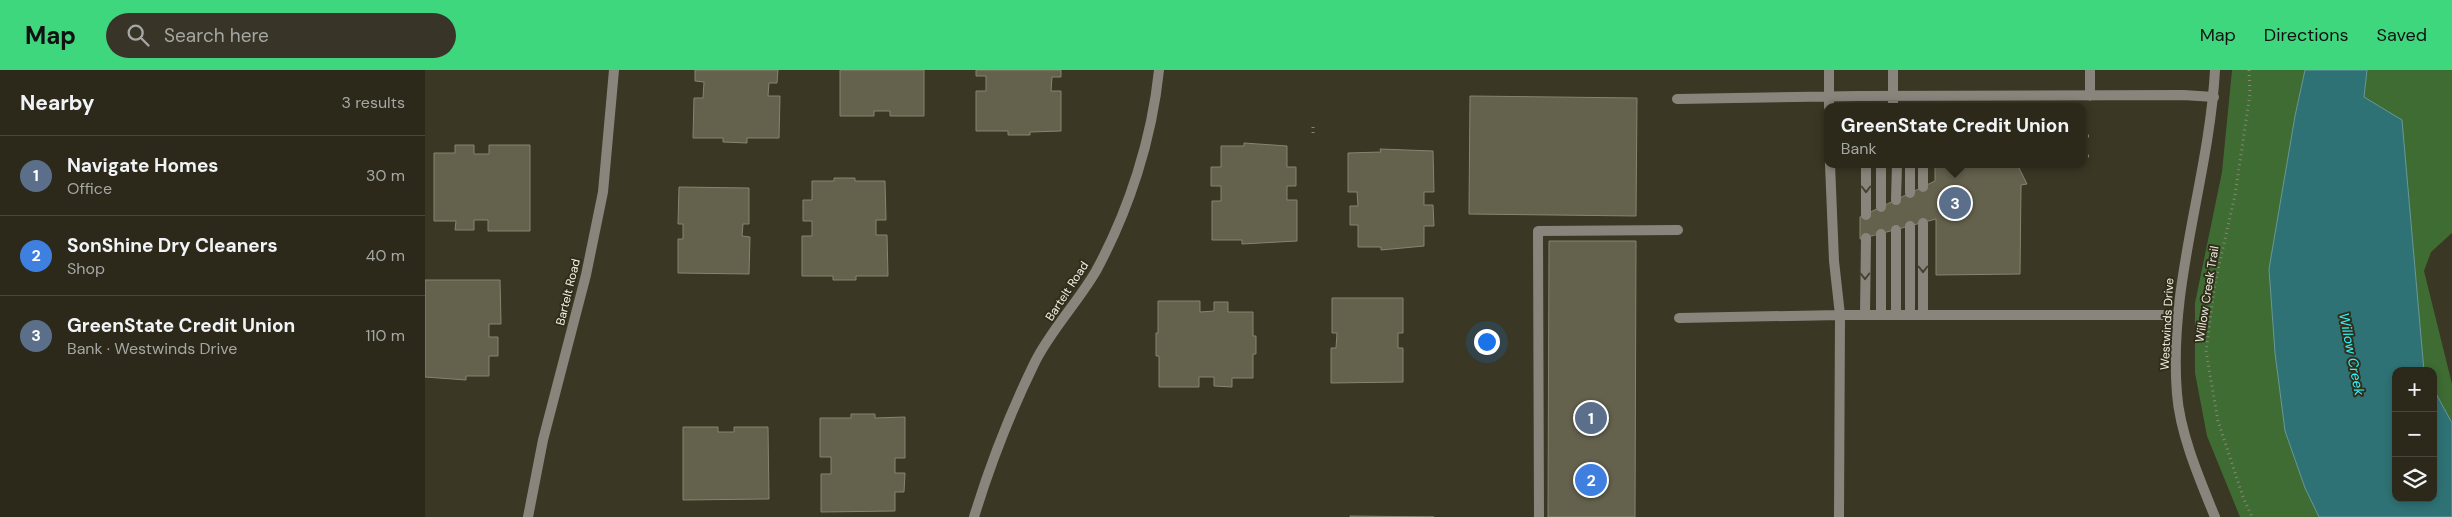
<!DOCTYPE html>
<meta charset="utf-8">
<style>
:root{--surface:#2c291b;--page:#383528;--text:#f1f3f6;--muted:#a6a6a3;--line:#48453a;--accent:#3fd77d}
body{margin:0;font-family:"DM Sans",sans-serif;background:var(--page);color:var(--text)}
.controls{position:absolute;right:15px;bottom:15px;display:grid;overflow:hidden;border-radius:10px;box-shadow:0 2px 8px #0003}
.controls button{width:45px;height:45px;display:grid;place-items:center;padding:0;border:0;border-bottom:1px solid var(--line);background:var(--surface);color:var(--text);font:25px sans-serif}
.you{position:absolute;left:1061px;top:271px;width:18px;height:18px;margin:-12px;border:4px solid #fff;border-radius:50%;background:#1a73e8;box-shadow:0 0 0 8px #1a73e833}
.badge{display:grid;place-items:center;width:32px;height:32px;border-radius:50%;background:var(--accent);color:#fff;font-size:16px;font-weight:700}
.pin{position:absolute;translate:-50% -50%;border:2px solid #fff;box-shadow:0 1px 5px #0006}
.popup{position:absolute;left:1399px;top:33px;width:262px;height:65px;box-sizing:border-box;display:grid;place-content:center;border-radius:10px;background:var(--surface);filter:drop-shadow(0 1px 4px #0005);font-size:16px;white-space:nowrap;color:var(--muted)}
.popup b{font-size:19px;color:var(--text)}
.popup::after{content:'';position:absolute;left:50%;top:100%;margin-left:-10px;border:10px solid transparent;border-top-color:var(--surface)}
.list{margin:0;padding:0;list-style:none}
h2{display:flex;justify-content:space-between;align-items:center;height:65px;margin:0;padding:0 20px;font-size:21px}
h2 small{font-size:16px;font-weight:400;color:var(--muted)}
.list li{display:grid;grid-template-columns:32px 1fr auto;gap:15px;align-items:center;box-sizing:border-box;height:80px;padding:0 20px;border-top:1px solid var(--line)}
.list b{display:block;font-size:19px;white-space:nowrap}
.list p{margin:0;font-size:16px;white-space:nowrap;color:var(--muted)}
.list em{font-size:16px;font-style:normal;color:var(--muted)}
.icon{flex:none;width:28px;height:28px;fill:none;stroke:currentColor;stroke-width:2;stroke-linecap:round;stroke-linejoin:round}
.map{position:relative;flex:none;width:2027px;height:447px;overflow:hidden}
header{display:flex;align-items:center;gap:30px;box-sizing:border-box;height:70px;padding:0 25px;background:var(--accent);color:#111}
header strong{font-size:24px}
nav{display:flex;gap:28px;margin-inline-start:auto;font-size:18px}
.search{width:350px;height:45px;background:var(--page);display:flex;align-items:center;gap:12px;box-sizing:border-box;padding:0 18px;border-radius:28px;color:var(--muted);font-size:19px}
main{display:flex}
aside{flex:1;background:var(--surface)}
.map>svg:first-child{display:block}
.green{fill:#3e6c33}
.water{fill:#2f7275;stroke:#699896}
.building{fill:#64614d;stroke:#87846f}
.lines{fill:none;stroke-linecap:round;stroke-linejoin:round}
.path{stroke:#898676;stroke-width:3;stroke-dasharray:1 4;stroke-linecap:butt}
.lane{stroke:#8a857c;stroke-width:10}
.street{stroke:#8a857c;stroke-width:10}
.oneway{stroke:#464333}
.labels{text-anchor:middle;stroke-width:4;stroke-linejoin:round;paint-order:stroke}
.street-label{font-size:12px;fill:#f1efe3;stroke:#302d1b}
.water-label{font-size:14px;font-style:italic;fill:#33f3fa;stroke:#302d1b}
</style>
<header>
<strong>Map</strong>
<div class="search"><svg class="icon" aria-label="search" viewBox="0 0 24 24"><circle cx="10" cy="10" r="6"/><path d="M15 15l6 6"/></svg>Search here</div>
<nav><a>Map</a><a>Directions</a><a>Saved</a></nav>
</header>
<main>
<aside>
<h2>Nearby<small>3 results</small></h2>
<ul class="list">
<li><span class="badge" style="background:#5c6f8a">1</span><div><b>Navigate Homes</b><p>Office</p></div><em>30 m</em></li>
<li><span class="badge" style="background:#3f7fe0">2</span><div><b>SonShine Dry Cleaners</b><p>Shop</p></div><em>40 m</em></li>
<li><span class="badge" style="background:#5c6f8a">3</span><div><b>GreenState Credit Union</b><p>Bank · Westwinds Drive</p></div><em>110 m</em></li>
</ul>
</aside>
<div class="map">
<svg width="2027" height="447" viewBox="0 0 2027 447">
<rect width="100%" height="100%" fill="#3a3724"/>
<!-- green -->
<path class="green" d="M1807 0H1880L1870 46 1844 199 1850 283 1860 361 1880 418 1894 447H1815L1782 366 1770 303V233L1797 102Z
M1942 0H2027V163L2006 182 1999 201 2027 314V353L2008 318V301H1999L1997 298 1986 154 1939 27Z"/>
<!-- water -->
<path class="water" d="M1880 0H1942L1939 27 1977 50 1999 301H1971V428H2008V318L2027 353V447H1894L1880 418 1860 361 1850 283 1844 199 1870 46Z"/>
<!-- building -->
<path class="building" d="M270 0H353L352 13H344L343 26H355L354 68H322V73L298 72V68H268L269 28H278L279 12 270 11Z
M415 0H499V46H465V41H449V46H415Z
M551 0H636V7H627L626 21H636V61L605 62V65H583V61H551V21H561V6H551Z
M1045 26 1212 28 1211 146 1044 144Z
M819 73 862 76V97H871V116H862V130H872V171L817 174V170H787V131H796V116H786V97H796V76H819Z
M30 75H49V84H64V75H105V161H63V150H49V160H30L31 151H9V83H30Z
M955 79 1008 81 1009 122H999V135H1008L1009 156H999V176L956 180V177H933V155H925V136H933L932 122H923V83L956 82Z
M1510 94H1592L1602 114 1596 115 1595 204 1511 205V149L1435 169V147L1510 111Z
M409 108H430V111H460L461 150H451V165H462L463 206H431V210H408V206H377V166H387V151H378V130H387V111H409Z
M254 117 324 118V154H318L317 166 325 167 324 204 253 203V169H258V154H253Z
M1124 171H1211L1210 447H1123Z
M0 210H75L76 254H64V267H73V286H64V306H41V310L0 307Z
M907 228H978V263H973V278H978V312L906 313V278H911L912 263H907Z
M733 231H775V242L789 241V232H803V242H828V266H831V284H828V308H807V317L789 316V307H774V317H734V286H731V263H733Z
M426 344H450V348L480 347V388H470V403H480L479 422H470V441L396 442V404H406V387H395V348H426Z
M258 357H293V362H309V357H343L344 429 258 430Z
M925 446 1009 447H925Z"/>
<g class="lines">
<!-- path -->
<path class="path" d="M1824 0 1825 24 1810 125 1790 213 1781 281 1793 351 1818 427 1827 447
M888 63V53
M1658 66H1665
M1658 86H1665"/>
<!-- lane -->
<path class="lane" d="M1468 0V37
M1665 26V0
M1252 29 1434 26 1758 25 1789 27
M1404 37V0
M1405 94 1409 191 1415 245 1414 447
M1485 94V123
M1498 117V94
M1471 130 1472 94
M1456 137V94
M1441 145V94
M1498 153V245
M1471 160V245
M1440 245 1441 168
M1456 245V164
M1485 245V156
M1254 248 1415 245H1753
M1114 447 1113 161 1253 160"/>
<!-- street -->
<path class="street" d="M1790 0C1784 110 1743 213 1752 324 1755 364 1775 410 1790 447
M103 447 118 370 161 205 178 122 189 0
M549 447C565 395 586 341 610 292 626 260 653 232 671 201 704 140 727 69 734 0"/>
</g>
<!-- one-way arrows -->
<defs><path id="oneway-chevron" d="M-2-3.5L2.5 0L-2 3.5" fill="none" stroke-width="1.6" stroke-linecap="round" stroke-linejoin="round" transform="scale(1.25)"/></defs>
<g class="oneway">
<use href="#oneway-chevron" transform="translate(1441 119) rotate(90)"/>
<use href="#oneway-chevron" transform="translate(1498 199) rotate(90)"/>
<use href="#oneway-chevron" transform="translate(1440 206) rotate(90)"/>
</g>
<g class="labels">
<!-- street labels -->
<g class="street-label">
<text transform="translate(642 221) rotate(-57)" y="4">Bartelt Road</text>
<text transform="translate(143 222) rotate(-76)" y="4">Bartelt Road</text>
<text transform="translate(1782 224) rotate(-81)" y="4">Willow Creek Trail</text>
<text transform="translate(1742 254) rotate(-87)" y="4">Westwinds Drive</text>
</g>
<!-- water labels -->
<g class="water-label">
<text transform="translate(1927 284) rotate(79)" y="5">Willow Creek</text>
</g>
</g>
</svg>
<div class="controls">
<button>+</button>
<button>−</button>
<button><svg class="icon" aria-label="layers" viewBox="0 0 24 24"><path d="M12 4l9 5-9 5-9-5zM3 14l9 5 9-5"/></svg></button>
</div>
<div class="you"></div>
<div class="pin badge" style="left:1166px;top:348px;background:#5c6f8a">1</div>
<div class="pin badge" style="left:1166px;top:410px;background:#3f7fe0">2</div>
<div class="pin badge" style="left:1530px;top:133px;background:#5c6f8a">3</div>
<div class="popup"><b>GreenState Credit Union</b>Bank</div>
</div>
</main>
